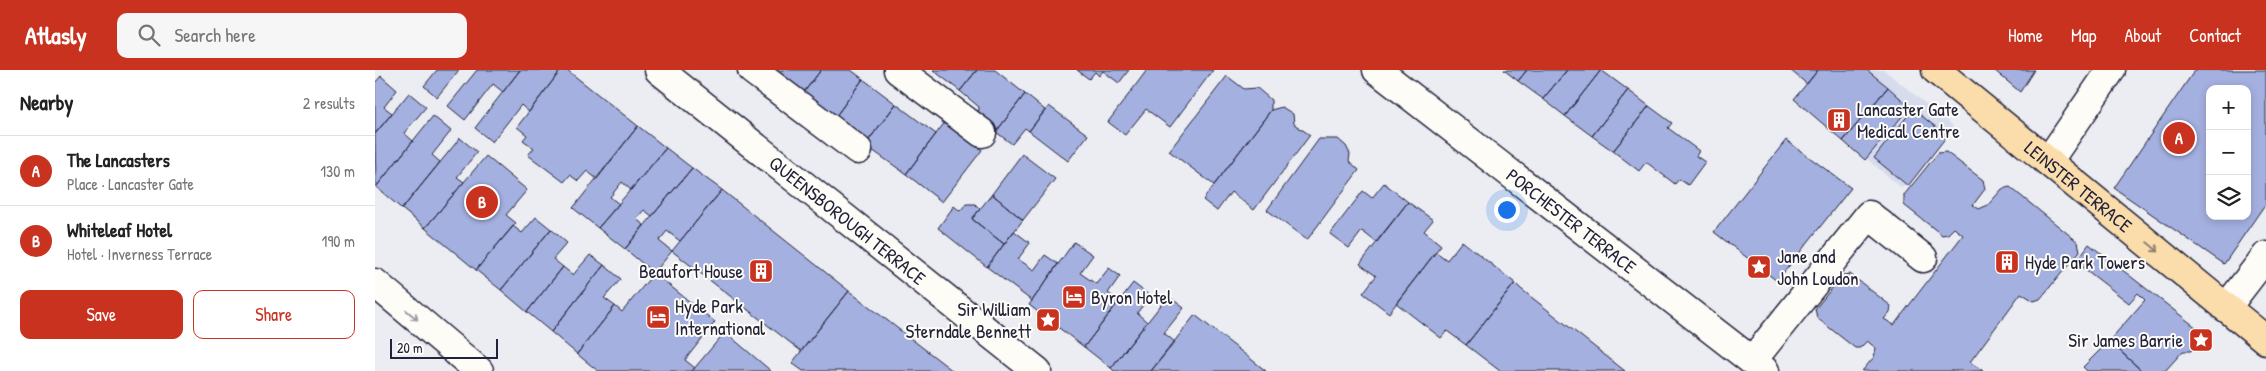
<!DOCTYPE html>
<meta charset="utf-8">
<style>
:root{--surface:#fff;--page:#f6f6f6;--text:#222;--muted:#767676;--line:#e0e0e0;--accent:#c8321e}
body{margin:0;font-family:"Patrick Hand",sans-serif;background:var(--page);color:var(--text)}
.controls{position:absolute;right:15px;top:15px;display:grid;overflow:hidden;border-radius:10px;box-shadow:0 2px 8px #0003}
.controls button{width:45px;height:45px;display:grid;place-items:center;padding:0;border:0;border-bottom:1px solid var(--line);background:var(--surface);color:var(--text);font:25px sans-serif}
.scale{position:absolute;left:15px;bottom:12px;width:108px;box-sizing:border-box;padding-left:5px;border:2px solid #22223b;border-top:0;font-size:14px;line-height:18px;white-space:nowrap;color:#22223b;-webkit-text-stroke:4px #fdfcf7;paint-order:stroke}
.you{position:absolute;left:1131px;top:139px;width:18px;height:18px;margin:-12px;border:4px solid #fff;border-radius:50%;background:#1a73e8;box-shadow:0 0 0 8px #1a73e833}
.badge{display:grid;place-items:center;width:32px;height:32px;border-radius:50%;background:var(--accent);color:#fff;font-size:16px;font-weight:700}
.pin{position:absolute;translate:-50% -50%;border:2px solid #fff;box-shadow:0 1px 5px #0006}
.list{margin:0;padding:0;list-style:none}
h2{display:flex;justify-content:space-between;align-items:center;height:65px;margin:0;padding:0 20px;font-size:21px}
h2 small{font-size:16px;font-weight:400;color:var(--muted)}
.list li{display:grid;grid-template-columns:32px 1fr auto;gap:15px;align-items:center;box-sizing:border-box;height:70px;padding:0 20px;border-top:1px solid var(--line)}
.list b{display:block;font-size:19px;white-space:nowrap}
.list p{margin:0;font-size:16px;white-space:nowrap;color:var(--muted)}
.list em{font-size:16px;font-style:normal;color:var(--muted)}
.actions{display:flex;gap:10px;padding:15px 20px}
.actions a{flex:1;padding:11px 0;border:1px solid var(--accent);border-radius:10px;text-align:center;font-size:18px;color:var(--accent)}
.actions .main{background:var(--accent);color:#fff}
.icon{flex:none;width:28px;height:28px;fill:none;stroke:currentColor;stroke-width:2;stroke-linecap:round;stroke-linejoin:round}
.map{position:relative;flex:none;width:1891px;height:301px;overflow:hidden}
header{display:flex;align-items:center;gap:30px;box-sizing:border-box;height:70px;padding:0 25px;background:var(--accent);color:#fff}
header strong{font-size:24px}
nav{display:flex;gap:28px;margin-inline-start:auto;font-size:18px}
.search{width:350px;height:45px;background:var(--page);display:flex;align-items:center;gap:12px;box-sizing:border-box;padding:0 18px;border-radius:10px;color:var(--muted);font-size:19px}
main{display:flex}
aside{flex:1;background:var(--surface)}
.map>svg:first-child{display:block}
.built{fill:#d6dbed}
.building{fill:#a4b0e0;stroke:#22223b;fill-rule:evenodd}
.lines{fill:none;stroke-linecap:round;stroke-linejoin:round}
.minor-casing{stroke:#22223b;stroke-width:31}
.major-casing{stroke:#22223b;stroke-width:31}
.minor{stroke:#fdfcf7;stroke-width:28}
.major{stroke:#fbddab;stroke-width:28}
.oneway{stroke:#8e8073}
.oneway2{stroke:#9a9aa2}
.labels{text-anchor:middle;stroke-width:4;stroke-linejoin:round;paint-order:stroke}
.poi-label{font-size:19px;fill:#22223b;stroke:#fdfcf7;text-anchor:start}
.street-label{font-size:19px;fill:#22223b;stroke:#fdfcf7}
</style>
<header>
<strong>Atlasly</strong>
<div class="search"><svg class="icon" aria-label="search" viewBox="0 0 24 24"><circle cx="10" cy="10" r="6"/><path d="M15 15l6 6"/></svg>Search here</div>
<nav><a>Home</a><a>Map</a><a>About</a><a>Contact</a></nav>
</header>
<main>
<aside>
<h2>Nearby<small>2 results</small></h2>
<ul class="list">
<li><span class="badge">A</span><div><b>The Lancasters</b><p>Place · Lancaster Gate</p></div><em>130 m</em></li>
<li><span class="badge">B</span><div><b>Whiteleaf Hotel</b><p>Hotel · Inverness Terrace</p></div><em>190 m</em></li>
</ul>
<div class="actions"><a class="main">Save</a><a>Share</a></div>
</aside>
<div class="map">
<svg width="1891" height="301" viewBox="0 0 1891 301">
<rect width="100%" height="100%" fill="#ebedf2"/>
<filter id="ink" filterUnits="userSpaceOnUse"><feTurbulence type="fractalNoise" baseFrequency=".02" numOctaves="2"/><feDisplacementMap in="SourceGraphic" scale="10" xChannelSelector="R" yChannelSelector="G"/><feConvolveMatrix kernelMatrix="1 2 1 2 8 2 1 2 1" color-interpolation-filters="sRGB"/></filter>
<g filter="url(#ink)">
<!-- built -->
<path class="built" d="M1415 0H1509L1578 56 1527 118 1419 29 1432 14Z"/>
<!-- building -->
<path class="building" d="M62 0H84L62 27 49 16Z
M102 0H145L128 22 118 14 90 50 73 36Z
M145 0H186L154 42 146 35 117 72 100 58Z
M186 0H192L263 56 222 109 212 101 203 111 195 105 189 112 153 85 159 78 148 70 152 65 142 57Z
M395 0H446L426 26Z
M446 0H476L488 9 458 50 426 26Z
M558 0H602L585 21Z
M602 0H620L650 24 621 62 603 49 604 37 585 21Z
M702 0H754L744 13 728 1 724 6 720 2 714 9Z
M772 0H838L795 57 771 39 750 65 733 52Z
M1129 0H1152L1143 11Z
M1152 0H1192L1168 29 1143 11Z
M1192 0H1226L1190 46 1168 29Z
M1226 0 1253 20 1217 66 1190 46Z
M1415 0H1443L1432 14Z
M1443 0H1492L1513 17 1468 71 1419 29Z
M1619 0H1659L1645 22Z
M1820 0H1891V133L1849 194 1739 118ZM1835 19H1872V146H1835Z
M6 6 22 20 9 37 17 43 0 64V13Z
M852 6 869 19 882 18 896 30V40L839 115 794 81Z
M488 9 521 34 490 75 458 50Z
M1513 17 1535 37 1490 90 1468 71Z
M1253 20 1274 36 1238 81 1217 66Z
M34 23 51 37 29 63 38 71 1 117 0 64Z
M650 24 670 40 654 61 650 58 637 74 621 62Z
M521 34 561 64 531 104 490 75Z
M674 36 713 65 693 91 654 61Z
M1274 36 1297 53 1293 58 1324 81 1321 86 1330 92 1313 115 1304 109 1300 114 1271 92 1264 101 1238 81Z
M907 37 918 44 919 54 935 65 879 140 856 122 842 141 828 130 896 40Z
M1538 39 1572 66 1533 116 1499 88Z
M58 46 76 61 57 85 65 92 27 139 1 117Z
M570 52 607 80 567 132 531 104Z
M263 56 291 78 256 120 247 112 235 127 244 134 223 158 198 138Z
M85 68 102 82 82 107 89 112 50 158 27 139Z
M944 69H963L971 76 975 84 974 91 984 100 932 170 892 140Z
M1411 70 1476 118 1402 211 1339 162Z
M291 78 317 98 277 146 269 140 261 149 269 155 250 179 223 158Z
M1571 82 1608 110 1610 119 1598 135 1604 139 1613 135 1627 119 1635 117 1703 172 1705 181 1665 229 1659 231 1646 223 1595 292 1608 301H1487L1499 287 1501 278 1492 271 1485 278H1480L1442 248 1440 239 1468 205 1475 204 1516 236 1515 242 1509 249 1519 255 1588 165 1579 158 1573 164 1567 165 1529 135V125L1563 83Z
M647 84 680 109 648 150 617 124Z
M111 86 152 120 131 145 141 153 101 200 50 158Z
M317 98 347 120 305 171 292 161 284 171 297 181 279 203 250 179Z
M1009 113 1033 132 1001 172 987 161 974 178 955 164 988 121 997 128Z
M347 120 474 221 426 281 297 181Z
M617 124 648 150 629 174 597 149Z
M1033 132 1058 150 1049 161 1066 175 1014 243 988 223 1001 206 985 194Z
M591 134H600L605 139 597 149 629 174 612 197 563 158 579 136 585 141Z
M161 147 176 159 126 220 101 200 138 156 147 163Z
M176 159 192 173 178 189 188 197 152 242 126 220Z
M639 161 655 173 643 189 659 200 670 185 683 194 657 231 612 197Z
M1087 171 1140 213 1091 275 1072 261 1066 268 1021 233 1061 182 1072 190Z
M699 172 718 185 705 203 721 214 734 198 745 206 733 223 744 231 709 277 654 235Z
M1714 174 1827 262 1828 268 1816 281H1808L1790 301H1767L1734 271 1770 230 1763 223 1754 233 1701 192Z
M215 185 229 195 176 262 152 242 188 197 198 205Z
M229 195 246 209 229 228 240 236 202 284 176 262Z
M279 203 340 252 310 290 320 298 317 301H223L202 284 240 236 247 242Z
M758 213 775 226 762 243 772 252 736 298 709 277Z
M1140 213 1146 219 1250 301H1125L1091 275Z
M474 221 578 301H428L417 293Z
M793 226 809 238 789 263 800 272 776 301H739L736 298Z
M820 245 891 301H776Z
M350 262 396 301H317Z
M1734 271 1767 301H1712L1708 297Z"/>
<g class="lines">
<defs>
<g id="minor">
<path id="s1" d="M284 0 662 301"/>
<path d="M377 0 483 80"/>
<path d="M523 0 607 63"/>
<path id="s2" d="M1002 0 1390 301"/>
<path d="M1674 90 1736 0"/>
<path d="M0 213 104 301"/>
<path d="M1851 238 1891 186"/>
<path d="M1377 291 1494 145 1548 188"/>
</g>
<g id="major">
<path id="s3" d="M1561 0 1891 270"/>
</g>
</defs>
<!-- minor casing -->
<use href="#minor" class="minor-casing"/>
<!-- major casing -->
<use href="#major" class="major-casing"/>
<!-- minor -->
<use href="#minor" class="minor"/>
<!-- major -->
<use href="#major" class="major"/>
</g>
<!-- one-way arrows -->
<defs><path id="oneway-shaft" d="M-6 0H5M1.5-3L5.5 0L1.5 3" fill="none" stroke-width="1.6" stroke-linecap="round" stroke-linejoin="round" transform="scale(1.25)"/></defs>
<use class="oneway" href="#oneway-shaft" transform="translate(1778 177) rotate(40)"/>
<use class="oneway2" href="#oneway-shaft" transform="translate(37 245) rotate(40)"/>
</g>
<!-- icons -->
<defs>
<symbol id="building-square" viewBox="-11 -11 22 22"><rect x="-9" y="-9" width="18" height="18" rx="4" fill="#c8321e" stroke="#fdfcf7"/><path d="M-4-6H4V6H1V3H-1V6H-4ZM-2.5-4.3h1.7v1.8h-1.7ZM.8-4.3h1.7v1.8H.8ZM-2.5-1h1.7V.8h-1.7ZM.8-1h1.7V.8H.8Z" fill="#fff"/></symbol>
<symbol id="sight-square" viewBox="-11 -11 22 22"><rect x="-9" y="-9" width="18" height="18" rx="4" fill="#c8321e" stroke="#fdfcf7"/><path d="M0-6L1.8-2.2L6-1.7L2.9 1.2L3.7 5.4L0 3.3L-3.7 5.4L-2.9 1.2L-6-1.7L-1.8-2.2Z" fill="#fff"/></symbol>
<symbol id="hotel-square" viewBox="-11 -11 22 22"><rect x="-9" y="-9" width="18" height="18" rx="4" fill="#c8321e" stroke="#fdfcf7"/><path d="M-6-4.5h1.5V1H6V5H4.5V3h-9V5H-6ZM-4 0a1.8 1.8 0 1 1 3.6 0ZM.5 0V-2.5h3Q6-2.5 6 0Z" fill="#fff"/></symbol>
</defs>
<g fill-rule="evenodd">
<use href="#building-square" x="1450" y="36" width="28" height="28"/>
<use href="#building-square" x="1618" y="178" width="28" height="28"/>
<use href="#sight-square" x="1370" y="183" width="28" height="28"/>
<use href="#building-square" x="372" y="187" width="28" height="28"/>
<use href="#hotel-square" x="685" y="213" width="28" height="28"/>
<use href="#hotel-square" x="269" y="233" width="28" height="28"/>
<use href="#sight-square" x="659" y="236" width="28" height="28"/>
<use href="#sight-square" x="1812" y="256" width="28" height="28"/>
</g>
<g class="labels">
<!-- poi labels -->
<g class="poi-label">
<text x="1482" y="46">Lancaster Gate<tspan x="1482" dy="22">Medical Centre</tspan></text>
<text x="1402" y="193">Jane and<tspan x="1402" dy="22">John Loudon</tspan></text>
<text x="1650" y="199">Hyde Park Towers</text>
<text x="368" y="208" text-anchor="end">Beaufort House</text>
<text x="716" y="234">Byron Hotel</text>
<text x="300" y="243">Hyde Park<tspan x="300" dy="22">International</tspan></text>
<text x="656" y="246" text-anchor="end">Sir William<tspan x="656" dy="22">Sterndale Bennett</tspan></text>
<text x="1808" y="277" text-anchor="end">Sir James Barrie</text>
</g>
<!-- street labels -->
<g class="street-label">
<text dy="7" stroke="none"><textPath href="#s3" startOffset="184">LEINSTER TERRACE</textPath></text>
<text dy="7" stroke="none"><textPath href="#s1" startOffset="241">QUEENSBOROUGH TERRACE</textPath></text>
<text dy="7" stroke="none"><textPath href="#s2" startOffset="246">PORCHESTER TERRACE</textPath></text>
</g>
</g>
</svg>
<div class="controls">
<button>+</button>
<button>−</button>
<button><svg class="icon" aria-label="layers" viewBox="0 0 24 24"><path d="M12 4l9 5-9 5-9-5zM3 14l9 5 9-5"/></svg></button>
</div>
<div class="scale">20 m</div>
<div class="you"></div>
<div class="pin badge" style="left:1804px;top:68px">A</div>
<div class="pin badge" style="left:107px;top:132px">B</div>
</div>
</main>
